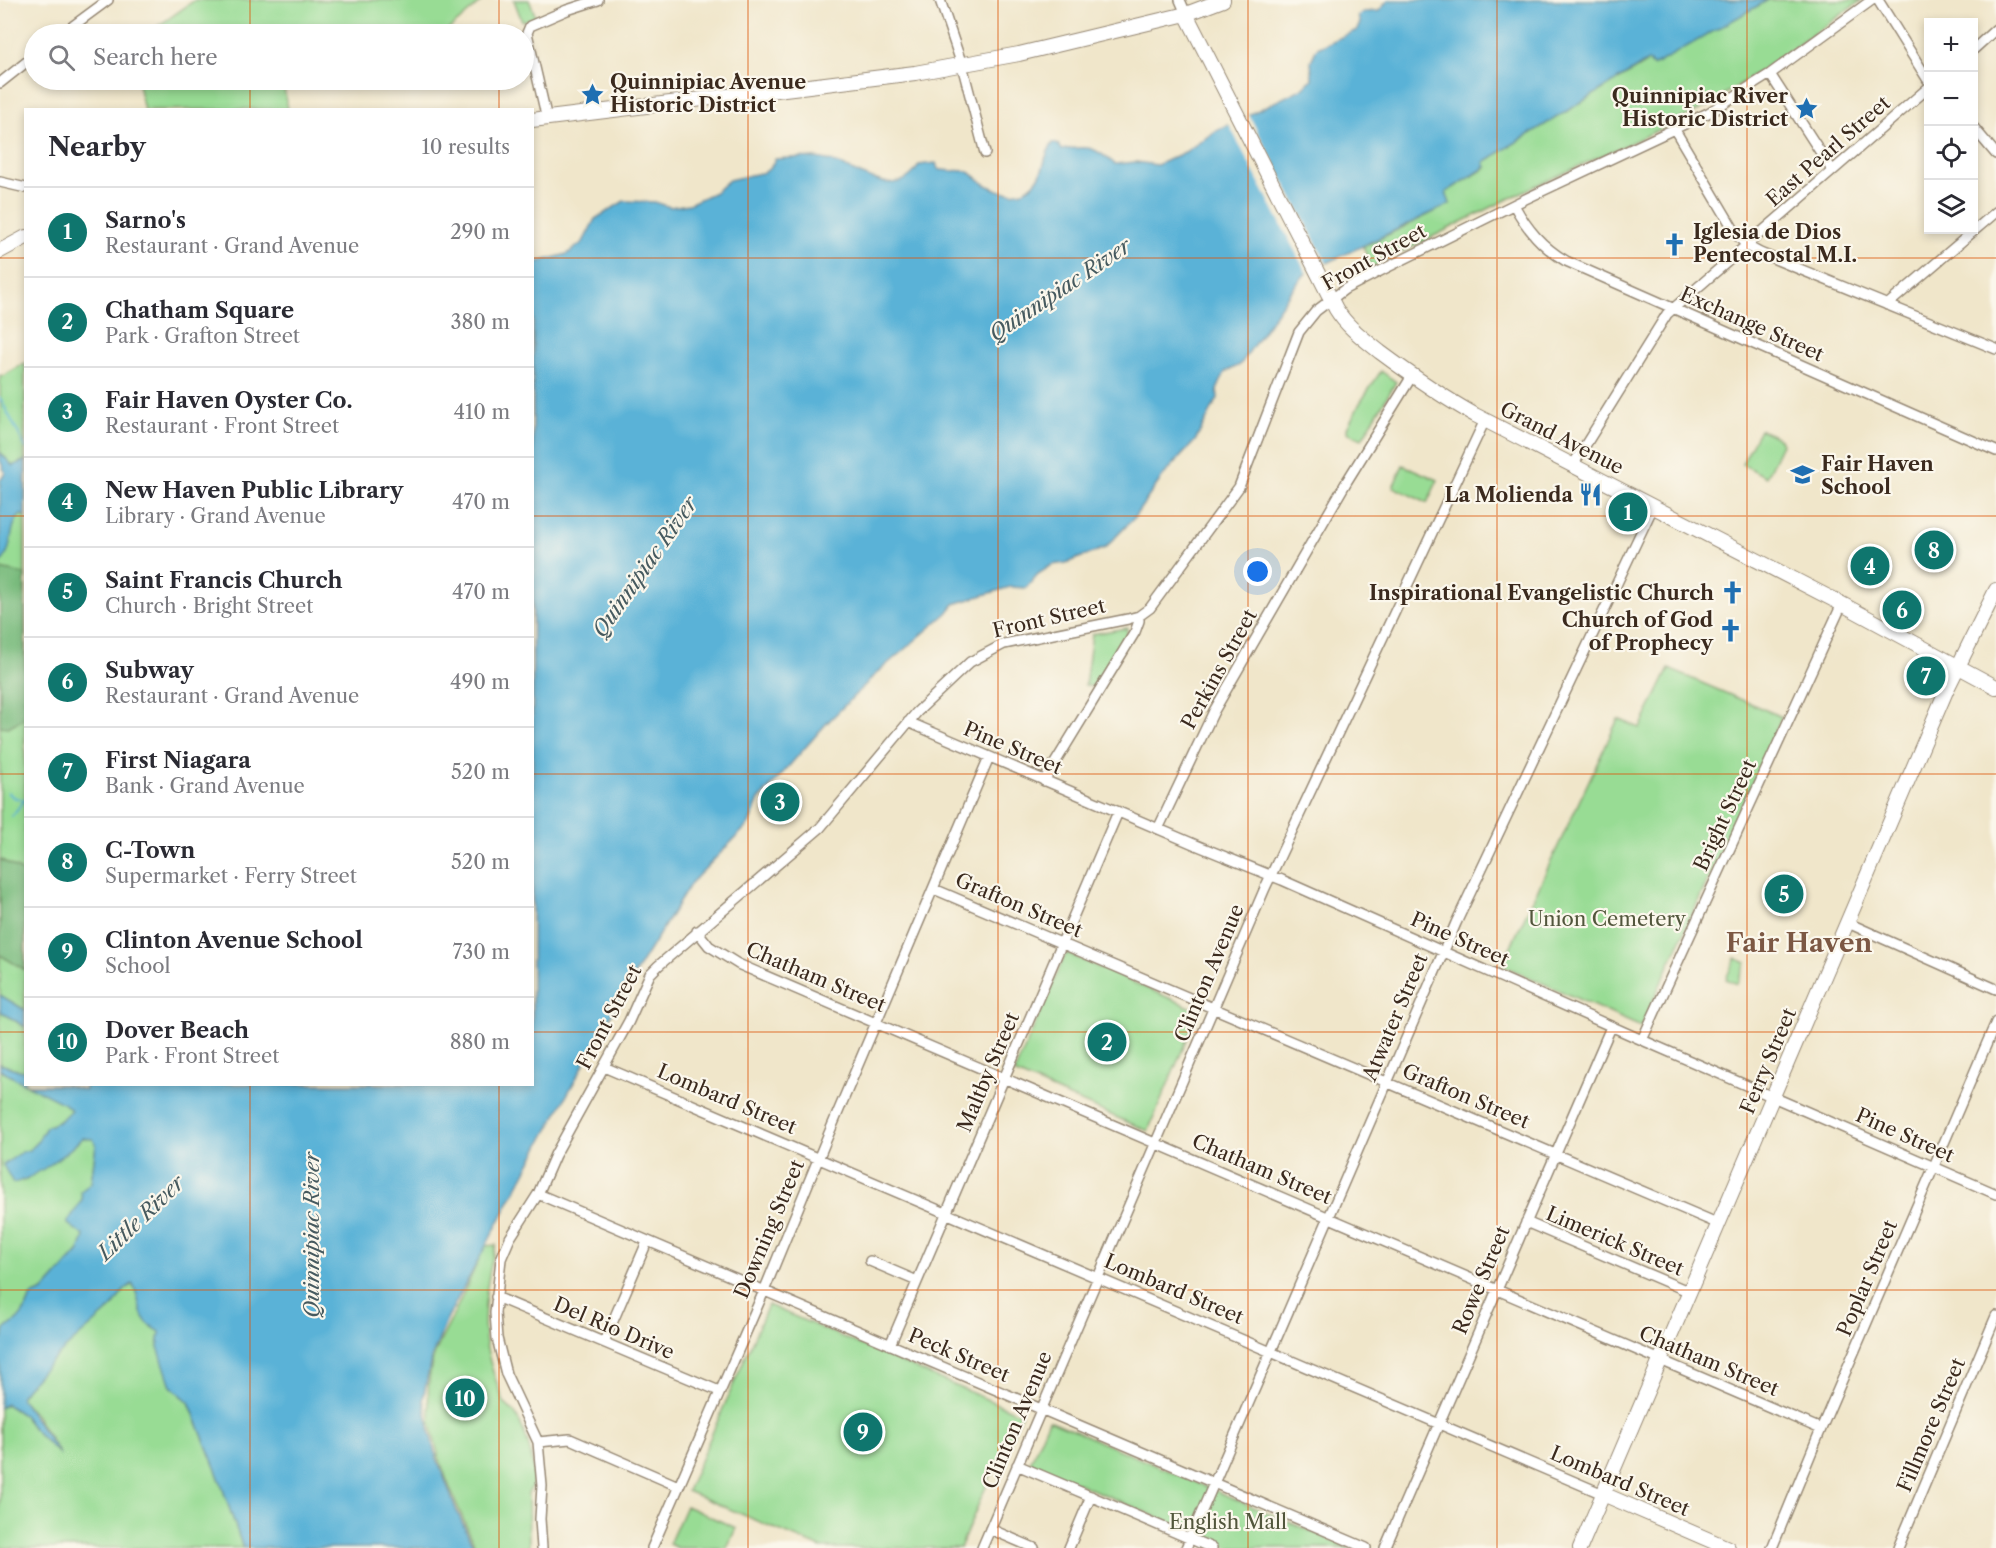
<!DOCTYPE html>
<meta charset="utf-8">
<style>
:root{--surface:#fff;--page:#f2f2f3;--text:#2b2b33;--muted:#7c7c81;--line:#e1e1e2;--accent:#0f766e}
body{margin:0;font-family:"Libre Caslon Text",serif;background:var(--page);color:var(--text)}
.controls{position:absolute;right:18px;top:18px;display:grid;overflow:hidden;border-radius:0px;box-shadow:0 3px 9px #0003}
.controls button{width:54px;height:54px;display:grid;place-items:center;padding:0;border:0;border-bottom:2px solid var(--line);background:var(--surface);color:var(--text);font:30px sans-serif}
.you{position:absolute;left:1258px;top:572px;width:21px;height:21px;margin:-15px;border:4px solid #fff;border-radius:50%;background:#1a73e8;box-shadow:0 0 0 9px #1a73e833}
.badge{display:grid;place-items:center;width:39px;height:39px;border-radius:50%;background:var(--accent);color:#fff;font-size:20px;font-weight:700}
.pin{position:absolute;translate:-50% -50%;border:3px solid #fff;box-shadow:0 2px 6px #0006}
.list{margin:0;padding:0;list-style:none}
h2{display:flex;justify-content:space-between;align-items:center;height:78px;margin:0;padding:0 24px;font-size:26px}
h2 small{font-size:20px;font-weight:400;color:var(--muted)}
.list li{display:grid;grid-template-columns:39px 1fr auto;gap:18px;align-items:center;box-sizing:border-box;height:90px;padding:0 24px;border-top:2px solid var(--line)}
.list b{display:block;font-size:22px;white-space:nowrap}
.list p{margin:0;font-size:20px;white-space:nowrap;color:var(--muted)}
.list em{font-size:20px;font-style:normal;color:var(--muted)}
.icon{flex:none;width:33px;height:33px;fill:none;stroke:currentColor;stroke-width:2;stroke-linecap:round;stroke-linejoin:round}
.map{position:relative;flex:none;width:1996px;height:1548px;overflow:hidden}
.search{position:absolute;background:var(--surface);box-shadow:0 3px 9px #0003;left:24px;top:24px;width:510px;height:66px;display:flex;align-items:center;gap:15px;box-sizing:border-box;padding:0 21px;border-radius:33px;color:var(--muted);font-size:22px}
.panel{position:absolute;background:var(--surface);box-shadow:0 3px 9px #0003;left:24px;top:108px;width:510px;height:978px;border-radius:0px}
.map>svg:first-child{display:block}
.green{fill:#98dc94;stroke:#6a8359;stroke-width:1.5}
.forest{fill:#7abc7e;stroke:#5a734e;stroke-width:1.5}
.water{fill:#5ab2d7;stroke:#4a6e7a;stroke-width:1.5}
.pier{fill:#f0e6ca}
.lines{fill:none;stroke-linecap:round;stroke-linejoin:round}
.stream{stroke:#5ab2d7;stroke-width:2}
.street-casing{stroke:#968874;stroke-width:12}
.secondary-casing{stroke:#968874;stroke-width:16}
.street{stroke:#fff;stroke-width:9}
.secondary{stroke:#fff;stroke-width:14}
.grid{fill:none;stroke:#df570d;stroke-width:1.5;stroke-opacity:0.55}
.labels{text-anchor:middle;stroke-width:4.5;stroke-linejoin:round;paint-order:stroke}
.poi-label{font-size:20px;font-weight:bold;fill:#3b2a1e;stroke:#fbf7ec;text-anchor:end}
.street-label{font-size:20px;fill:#3b2a1e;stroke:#fbf7ec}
.park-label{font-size:20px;fill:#52563c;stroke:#fbf7ec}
.water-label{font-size:21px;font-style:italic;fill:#465a5f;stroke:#fbf7ec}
.district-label{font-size:26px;font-weight:bold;fill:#7c5844;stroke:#fbf7ec}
</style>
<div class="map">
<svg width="1996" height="1548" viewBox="0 0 1996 1548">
<rect width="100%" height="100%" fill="#fbf7ec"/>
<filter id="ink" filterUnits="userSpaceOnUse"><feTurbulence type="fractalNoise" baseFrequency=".0167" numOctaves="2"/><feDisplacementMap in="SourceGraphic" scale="12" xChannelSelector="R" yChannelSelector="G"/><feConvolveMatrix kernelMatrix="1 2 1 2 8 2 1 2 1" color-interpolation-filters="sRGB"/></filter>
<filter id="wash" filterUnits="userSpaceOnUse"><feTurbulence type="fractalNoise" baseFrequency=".008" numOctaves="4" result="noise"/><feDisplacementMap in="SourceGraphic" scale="24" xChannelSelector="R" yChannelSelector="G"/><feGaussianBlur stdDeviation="1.35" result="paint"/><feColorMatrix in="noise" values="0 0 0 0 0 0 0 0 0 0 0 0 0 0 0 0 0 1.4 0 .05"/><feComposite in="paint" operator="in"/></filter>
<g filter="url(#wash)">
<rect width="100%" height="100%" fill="#f0e6ca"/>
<!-- green -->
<path class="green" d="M195 0H483L452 27 440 34H147Z
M514 0H529L536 17 522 21Z
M1768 0H1862L1759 72 1707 106 1663 128 1522 192 1372 267 1363 247 1450 204 1446 192 1486 168 1484 162 1649 61 1653 65Z
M137 80H349L350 81 284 89 288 109 144 110Z
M25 363V460L13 466 0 452V375L3 376Z
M1381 371 1396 382 1362 439 1347 432V428L1360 403Z
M1760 429 1780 439 1782 444 1766 477 1742 464Z
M1403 465 1438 480 1427 503 1393 487Z
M25 470V1010L0 995V544Z
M1127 628V633L1093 687 1085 685 1092 634Z
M1669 669 1782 717 1641 1027 1502 965 1618 719 1640 728Z
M1066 953 1199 1011 1148 1131 1014 1073Z
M1735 958 1746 963 1737 984 1726 979Z
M0 1011 25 1027V1072L0 1064Z
M0 1070 65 1104 71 1110 60 1121 46 1127 36 1144 29 1150 22 1152 23 1181 74 1146 82 1138 93 1139 96 1145 91 1183 83 1200 67 1223 85 1236 79 1251 43 1291 31 1296C26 1311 19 1322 5 1328L3 1339 0 1341Z
M496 1245C487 1278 480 1315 487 1349 491 1368 497 1385 504 1402 507 1407 510 1408 513 1411 525 1426 542 1478 528 1493L529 1548H476C452 1494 415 1420 433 1359 437 1346 444 1334 450 1322 462 1297 473 1272 485 1246Z
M132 1284 160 1332 171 1386 189 1402 218 1475 243 1548H0V1408L6 1404 23 1415 36 1432 59 1453 36 1416 20 1397C45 1363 76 1339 108 1311 119 1302 118 1292 132 1284Z
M768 1305 1021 1414 1006 1450 993 1470 960 1548H821L687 1491Z
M1049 1420 1350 1548H1230L1030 1463Z
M686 1506 736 1528 727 1548H678L669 1544Z"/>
<!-- forest -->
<path class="forest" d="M0 569 25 574V718L8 727 0 726Z
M0 859 25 873V970L0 955Z"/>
<!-- water -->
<path class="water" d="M1388 0H1768L1653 66 1648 61 1484 162 1486 167 1446 192 1450 204 1306 273 1291 291 1240 365 1225 372 1217 390 1218 398 1195 441 1163 476 1133 519 1105 548 1066 563 1052 565 1038 574 1026 588 1010 587 954 604 947 613 878 672 826 724 759 800 749 824 691 883 624 991 544 1137 448 1317 431 1359 423 1399 434 1450 456 1509 474 1548H243L218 1475 189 1402 171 1386 158 1347 160 1332C156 1329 148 1325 145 1320 137 1310 140 1294 132 1284 118 1293 119 1302 108 1311 77 1339 45 1363 20 1397L61 1456 36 1432 23 1415 6 1404 0 1408V1341L3 1339 5 1328C19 1322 26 1311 31 1296L43 1291 79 1251 84 1236 67 1223 82 1200 81 1191 91 1183 96 1145 93 1139 82 1138C66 1154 34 1179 13 1183L3 1165 22 1152 29 1150 36 1144 46 1127 60 1121 71 1110 65 1104 27 1085H66L85 1090V1084H532L533 263 567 254 583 242 595 219 624 201 655 202 670 207 689 204 715 192 729 180 765 172 771 167 775 159C792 158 810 156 827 160 856 168 897 204 919 165L936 163 938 169C949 173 962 168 970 173 976 176 980 181 985 184 1004 195 1026 198 1039 177 1046 165 1043 156 1053 143L1059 145 1062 150C1090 145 1094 147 1115 164L1136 162 1157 165 1185 152 1216 131 1303 88 1312 79 1311 61 1317 48 1357 30 1360 23 1358 16 1364 12 1379 11Z
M0 452 13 466 26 460 25 516 21 515C7 526 15 551 0 563V481L5 473 0 460Z
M0 995 25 1010V1027L0 1011Z
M0 1064 25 1072V1084L0 1070Z"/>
<!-- pier -->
<path class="pier" d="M1248 113 1328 266 1308 276 1228 123Z"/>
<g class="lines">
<!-- stream -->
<path class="stream" d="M0 398 26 448
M8 792 13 797 24 800
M12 816 26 798"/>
</g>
</g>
<g filter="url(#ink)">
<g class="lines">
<defs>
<path id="street" d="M940 0 962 65 985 153
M1180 0 1186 14
M1878 0 1928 80
M62 34 108 0
M1974 49 1996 29
M1770 74 1832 170
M0 83 34 56
M547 119 527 33 530 26 567 10 598 0
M1974 128 1996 154
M1675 130 1737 235 1747 246 1760 253 1996 349
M0 182 26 188
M1514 205C1527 229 1542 247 1566 261L1996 451
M1887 305 1996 212
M1573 465 1667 314 1928 88
M908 722 1196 845 1282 880 1642 1040 1996 1194
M1044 781 1135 632 1139 621V616
M1158 829 1214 711 1347 481 1412 376
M934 889 1719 1224
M1848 923 1996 989
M697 931 709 946 738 964 1821 1429
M1642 1040 1842 604
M604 1067 1603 1494
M538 1194 1366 1548
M1526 1222 1690 1292
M870 1261 917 1281
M496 1297 719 1391
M604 1342 647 1242
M890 1345 1118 812
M538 1442 570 1439 678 1486
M1017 1465 1212 1548
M990 1529 1034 1548
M542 1548 540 1519 542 1486 538 1442 506 1374 497 1338 495 1313 501 1259 510 1238 538 1194 555 1155 629 1021 650 974 658 966 820 828 917 712 970 662 1004 644 1128 619 1139 616 1150 608 1239 487 1299 332 1316 311 1345 289 1390 266 1519 202 1708 113 1770 74 1872 0
M652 1548 764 1291 824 1145 989 757
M982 1548 1265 888 1485 420
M1069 1548 1091 1496
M1186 1548 1456 923 1653 507
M1385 1548 1611 1027
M1772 1548 1821 1429 1996 1022
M1898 1548 1996 1316"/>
<path id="secondary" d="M1186 14 1336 309C1347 327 1364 339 1380 352 1411 375 1441 396 1475 415L1842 604 1996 687
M532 120 915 73 1019 54 1186 14 1223 0
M0 251 26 237
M1603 1494 1728 1548
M1580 1548 1946 691 1996 590"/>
</defs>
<!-- street casing -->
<use href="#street" class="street-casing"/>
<!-- secondary casing -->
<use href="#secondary" class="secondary-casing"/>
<!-- street -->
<use href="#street" class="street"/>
<!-- secondary -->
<use href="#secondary" class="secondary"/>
</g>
</g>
<!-- grid -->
<path class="grid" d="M250 0V34M499 0V34M748 0V1548M998 0V1548M1248 0V1548M1497 0V1548M1747 0V1548M250 80V110M499 80V110M0 258H26M532 258H1996M0 516H26M532 516H1996M0 774H26M532 774H1996M0 1032H26M532 1032H1996M250 1084V1548M499 1084V1548M0 1290H1996"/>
<!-- icons -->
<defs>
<symbol id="sight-bare" viewBox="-9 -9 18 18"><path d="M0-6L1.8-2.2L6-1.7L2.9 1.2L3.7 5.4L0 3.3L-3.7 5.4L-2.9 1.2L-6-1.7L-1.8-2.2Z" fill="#1f6fb2" stroke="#fbf7ec" stroke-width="2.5" paint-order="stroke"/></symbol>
<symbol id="church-bare" viewBox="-9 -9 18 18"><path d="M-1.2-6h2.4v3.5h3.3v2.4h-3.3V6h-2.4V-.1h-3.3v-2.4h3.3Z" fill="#1f6fb2" stroke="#fbf7ec" stroke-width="2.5" paint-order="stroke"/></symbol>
<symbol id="school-bare" viewBox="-9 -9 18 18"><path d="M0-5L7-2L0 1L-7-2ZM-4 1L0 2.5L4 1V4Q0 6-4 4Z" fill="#1f6fb2" stroke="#fbf7ec" stroke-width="2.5" paint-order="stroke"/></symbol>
<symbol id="restaurant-bare" viewBox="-9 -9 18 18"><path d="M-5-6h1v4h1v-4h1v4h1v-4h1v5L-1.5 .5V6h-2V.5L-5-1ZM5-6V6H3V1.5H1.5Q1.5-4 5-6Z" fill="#1f6fb2" stroke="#fbf7ec" stroke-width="2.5" paint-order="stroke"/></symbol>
</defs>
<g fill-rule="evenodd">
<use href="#sight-bare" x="576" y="78" width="33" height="33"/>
<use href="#sight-bare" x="1790" y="92" width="33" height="33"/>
<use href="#church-bare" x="1658" y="228" width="33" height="33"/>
<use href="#school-bare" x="1786" y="458" width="33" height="33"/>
<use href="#restaurant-bare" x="1574" y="478" width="33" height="33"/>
<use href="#church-bare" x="1716" y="576" width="33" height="33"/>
<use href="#church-bare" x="1714" y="614" width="33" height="33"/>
</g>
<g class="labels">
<!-- poi labels -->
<g class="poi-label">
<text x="610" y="89" text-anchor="start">Quinnipiac Avenue<tspan x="610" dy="23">Historic District</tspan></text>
<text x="1788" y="103">Quinnipiac River<tspan x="1788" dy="23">Historic District</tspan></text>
<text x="1693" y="239" text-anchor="start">Iglesia de Dios<tspan x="1693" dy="23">Pentecostal M.I.</tspan></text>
<text x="1821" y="471" text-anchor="start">Fair Haven<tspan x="1821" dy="23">School</tspan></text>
<text x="1573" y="502">La Molienda</text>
<text x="1714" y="600">Inspirational Evangelistic Church</text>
<text x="1713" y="627">Church of God<tspan x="1713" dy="23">of Prophecy</tspan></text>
</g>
<!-- street labels -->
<g class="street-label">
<text transform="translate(1828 151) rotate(-41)" y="7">East Pearl Street</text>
<text transform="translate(1374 257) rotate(-29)" y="7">Front Street</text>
<text transform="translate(1752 324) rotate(24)" y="7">Exchange Street</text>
<text transform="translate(1562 438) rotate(27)" y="7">Grand Avenue</text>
<text transform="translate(1049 618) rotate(-13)" y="7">Front Street</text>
<text transform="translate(1219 669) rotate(-61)" y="7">Perkins Street</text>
<text transform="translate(1013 748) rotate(23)" y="7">Pine Street</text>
<text transform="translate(1725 815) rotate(-65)" y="7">Bright Street</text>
<text transform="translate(1019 905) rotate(23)" y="7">Grafton Street</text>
<text transform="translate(1460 939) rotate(24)" y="7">Pine Street</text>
<text transform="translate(1209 973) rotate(-67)" y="7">Clinton Avenue</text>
<text transform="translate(816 977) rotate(23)" y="7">Chatham Street</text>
<text transform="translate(609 1017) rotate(-62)" y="7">Front Street</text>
<text transform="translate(1395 1017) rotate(-67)" y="7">Atwater Street</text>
<text transform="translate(1768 1061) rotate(-67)" y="7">Ferry Street</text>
<text transform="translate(988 1072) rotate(-67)" y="7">Maltby Street</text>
<text transform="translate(1466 1096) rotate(23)" y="7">Grafton Street</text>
<text transform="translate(727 1099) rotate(23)" y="7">Lombard Street</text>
<text transform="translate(1905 1135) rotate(24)" y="7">Pine Street</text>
<text transform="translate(1262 1169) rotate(23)" y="7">Chatham Street</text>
<text transform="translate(769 1229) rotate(-67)" y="7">Downing Street</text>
<text transform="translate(1615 1241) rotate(23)" y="7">Limerick Street</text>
<text transform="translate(1867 1278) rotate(-67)" y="7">Poplar Street</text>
<text transform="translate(1481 1280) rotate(-67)" y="7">Rowe Street</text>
<text transform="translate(1174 1289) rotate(23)" y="7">Lombard Street</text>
<text transform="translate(614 1328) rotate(23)" y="7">Del Rio Drive</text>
<text transform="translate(959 1355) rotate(23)" y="7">Peck Street</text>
<text transform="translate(1709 1361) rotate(23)" y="7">Chatham Street</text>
<text transform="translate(1017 1420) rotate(-67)" y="7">Clinton Avenue</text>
<text transform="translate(1931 1425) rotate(-67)" y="7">Fillmore Street</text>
<text transform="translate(1620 1481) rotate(23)" y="7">Lombard Street</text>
</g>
<!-- park labels -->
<g class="park-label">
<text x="1607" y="926">Union Cemetery</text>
<text x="1228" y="1529">English Mall</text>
</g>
<!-- water labels -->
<g class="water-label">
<text transform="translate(1060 290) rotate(-34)" y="7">Quinnipiac River</text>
<text transform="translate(645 567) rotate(-55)" y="7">Quinnipiac River</text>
<text transform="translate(141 1218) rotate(-44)" y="7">Little River</text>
<text transform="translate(312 1235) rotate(-90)" y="7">Quinnipiac River</text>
</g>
<!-- district labels -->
<g class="district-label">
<text x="1799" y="952">Fair Haven</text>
</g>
</g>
</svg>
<div class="controls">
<button>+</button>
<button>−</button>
<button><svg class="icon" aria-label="locate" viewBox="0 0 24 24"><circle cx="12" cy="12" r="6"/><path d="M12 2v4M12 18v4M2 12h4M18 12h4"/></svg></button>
<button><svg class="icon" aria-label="layers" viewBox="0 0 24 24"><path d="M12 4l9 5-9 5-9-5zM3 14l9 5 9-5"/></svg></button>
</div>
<div class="you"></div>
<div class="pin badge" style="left:1628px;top:512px">1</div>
<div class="pin badge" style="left:1107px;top:1042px">2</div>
<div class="pin badge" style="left:780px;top:802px">3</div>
<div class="pin badge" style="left:1870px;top:566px">4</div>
<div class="pin badge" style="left:1784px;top:894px">5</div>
<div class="pin badge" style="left:1902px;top:610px">6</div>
<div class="pin badge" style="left:1926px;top:676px">7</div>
<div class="pin badge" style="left:1934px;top:550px">8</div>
<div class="pin badge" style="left:863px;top:1432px">9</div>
<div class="pin badge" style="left:465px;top:1398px">10</div>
<div class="search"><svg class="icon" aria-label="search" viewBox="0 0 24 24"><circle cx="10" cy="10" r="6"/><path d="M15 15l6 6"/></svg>Search here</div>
<section class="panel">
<h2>Nearby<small>10 results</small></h2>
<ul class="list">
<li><span class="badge">1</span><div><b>Sarno's</b><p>Restaurant · Grand Avenue</p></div><em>290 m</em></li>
<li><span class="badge">2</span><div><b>Chatham Square</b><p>Park · Grafton Street</p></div><em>380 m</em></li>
<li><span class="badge">3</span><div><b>Fair Haven Oyster Co.</b><p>Restaurant · Front Street</p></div><em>410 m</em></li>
<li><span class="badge">4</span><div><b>New Haven Public Library</b><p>Library · Grand Avenue</p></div><em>470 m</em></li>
<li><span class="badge">5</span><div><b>Saint Francis Church</b><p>Church · Bright Street</p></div><em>470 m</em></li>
<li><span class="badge">6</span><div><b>Subway</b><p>Restaurant · Grand Avenue</p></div><em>490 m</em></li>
<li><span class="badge">7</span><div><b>First Niagara</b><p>Bank · Grand Avenue</p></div><em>520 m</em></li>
<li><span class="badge">8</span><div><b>C-Town</b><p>Supermarket · Ferry Street</p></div><em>520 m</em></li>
<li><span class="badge">9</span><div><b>Clinton Avenue School</b><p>School</p></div><em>730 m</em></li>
<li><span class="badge">10</span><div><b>Dover Beach</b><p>Park · Front Street</p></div><em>880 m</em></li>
</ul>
</section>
</div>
